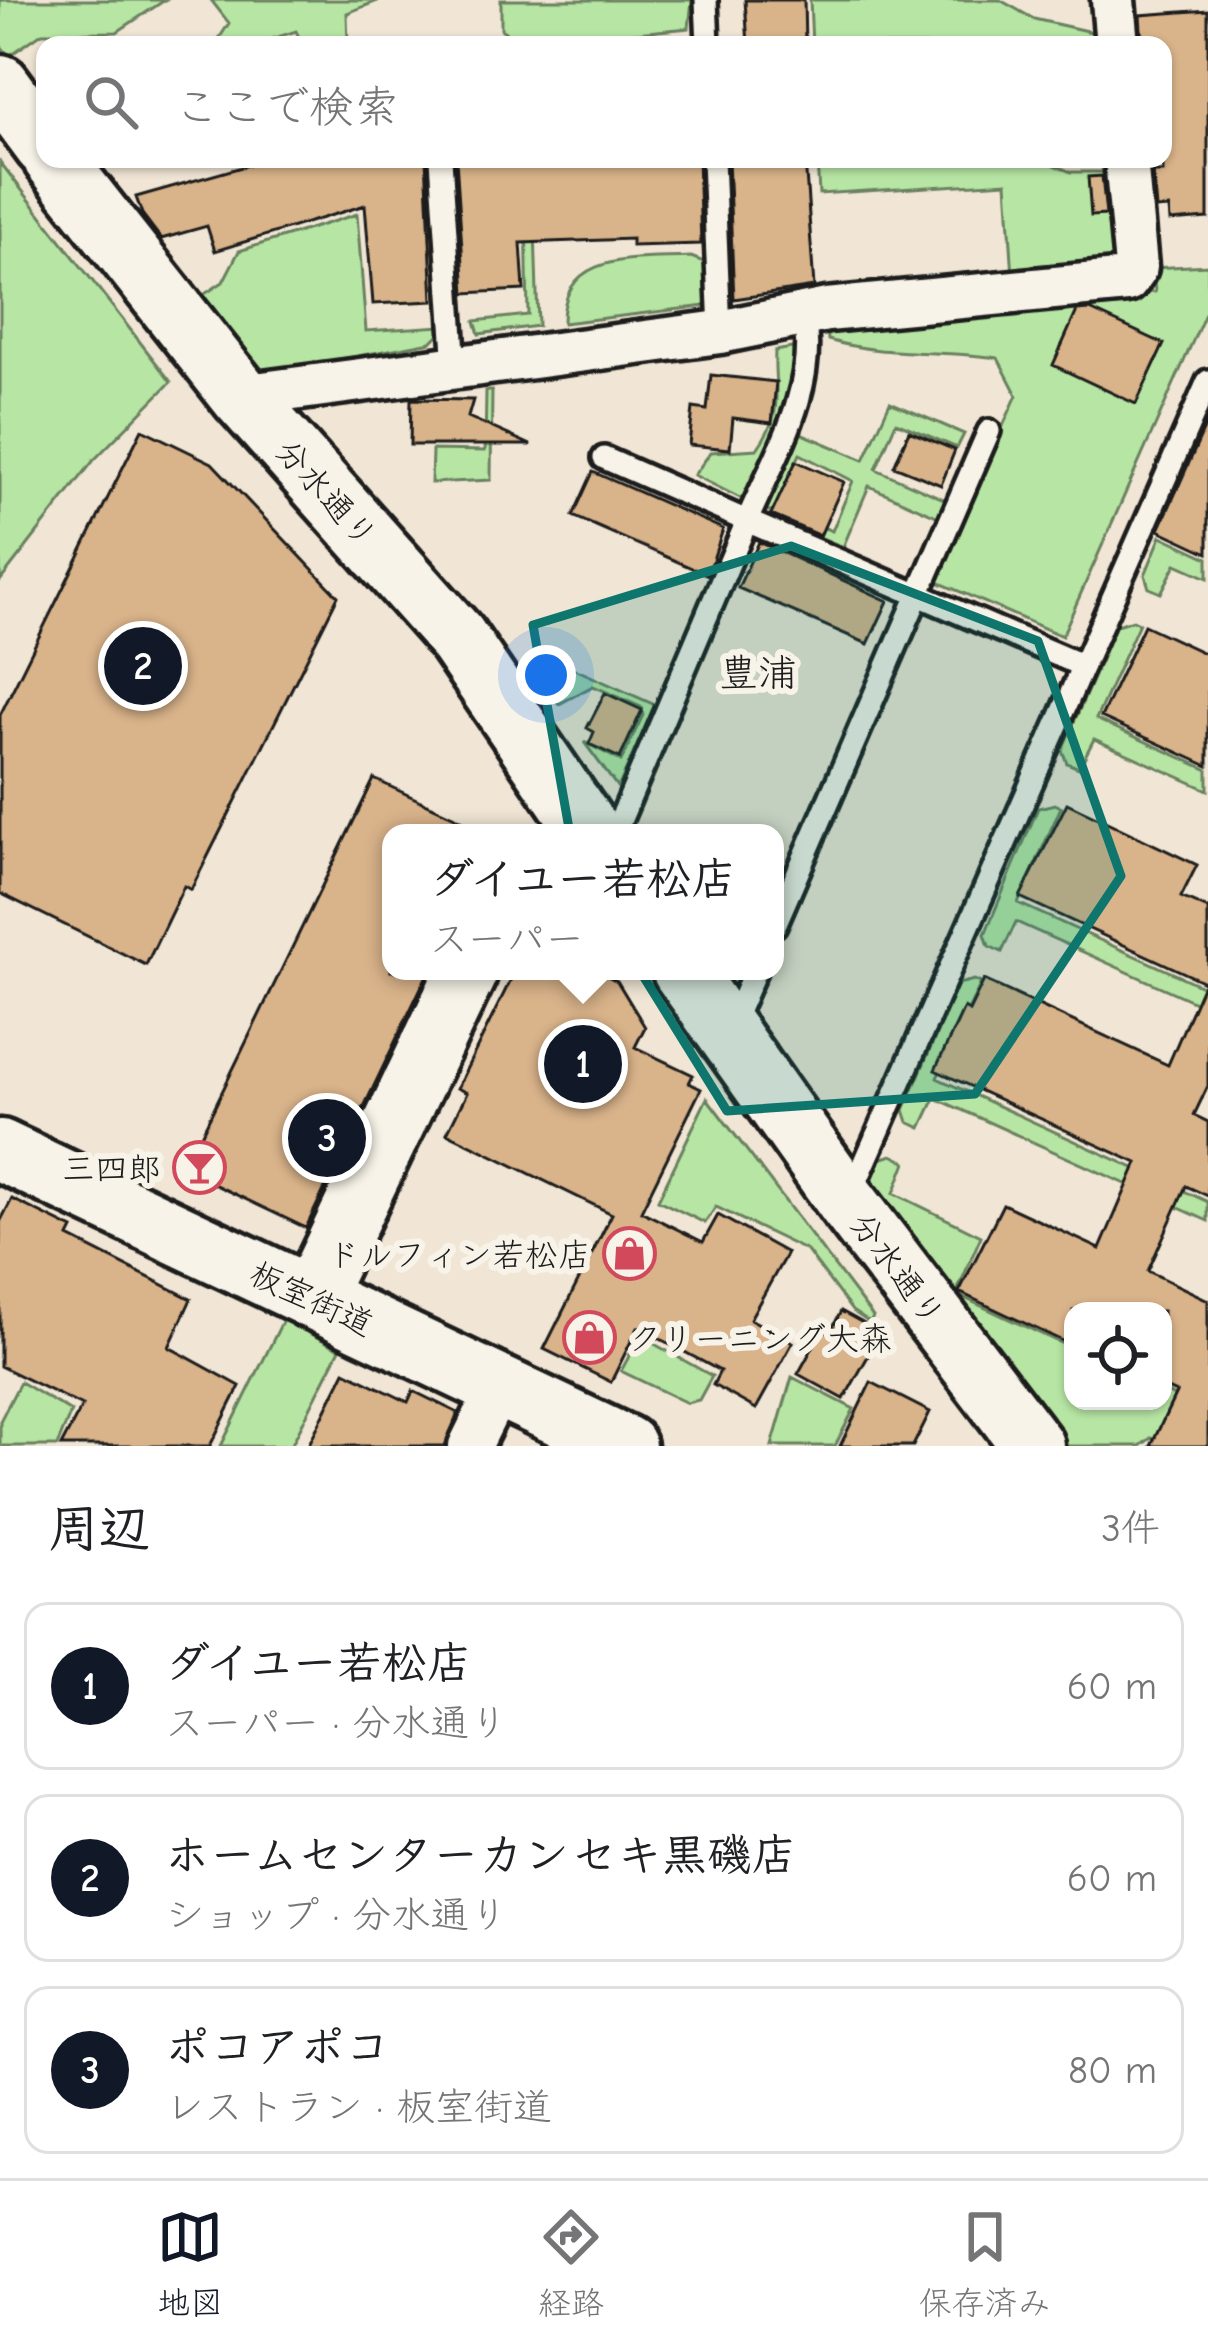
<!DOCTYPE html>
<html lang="ja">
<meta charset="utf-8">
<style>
:root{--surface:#fff;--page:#f2f2f2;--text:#202124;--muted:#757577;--line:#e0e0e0;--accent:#111827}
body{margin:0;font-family:"Comic Neue","Klee One",sans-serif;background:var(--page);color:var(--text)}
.controls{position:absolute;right:36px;bottom:36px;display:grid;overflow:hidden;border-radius:24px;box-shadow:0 3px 9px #0004}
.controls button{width:108px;height:108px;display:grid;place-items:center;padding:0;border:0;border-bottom:3px solid var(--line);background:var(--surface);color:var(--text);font:60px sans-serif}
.you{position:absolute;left:546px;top:675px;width:42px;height:42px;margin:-30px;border:9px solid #fff;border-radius:50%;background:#1a73e8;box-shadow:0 0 0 18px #1a73e833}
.badge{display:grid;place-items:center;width:78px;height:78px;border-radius:50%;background:var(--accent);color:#fff;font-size:39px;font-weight:700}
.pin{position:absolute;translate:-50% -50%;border:6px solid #fff;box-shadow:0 3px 12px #0006}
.popup{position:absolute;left:382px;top:824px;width:402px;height:156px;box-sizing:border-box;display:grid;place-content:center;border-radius:24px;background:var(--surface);filter:drop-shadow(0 3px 9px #0005);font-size:39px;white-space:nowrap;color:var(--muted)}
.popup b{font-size:45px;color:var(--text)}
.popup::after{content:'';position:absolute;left:50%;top:100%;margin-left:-24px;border:24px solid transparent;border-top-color:var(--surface)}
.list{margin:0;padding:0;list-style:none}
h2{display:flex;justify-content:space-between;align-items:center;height:156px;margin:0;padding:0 48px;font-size:51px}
h2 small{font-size:39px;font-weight:400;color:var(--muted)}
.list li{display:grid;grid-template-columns:78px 1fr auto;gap:36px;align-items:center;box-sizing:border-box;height:168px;margin:0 24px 24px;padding:0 24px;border:3px solid var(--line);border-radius:24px}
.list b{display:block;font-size:45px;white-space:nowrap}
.list p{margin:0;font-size:39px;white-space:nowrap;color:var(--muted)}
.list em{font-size:39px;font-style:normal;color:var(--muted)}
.icon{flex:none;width:66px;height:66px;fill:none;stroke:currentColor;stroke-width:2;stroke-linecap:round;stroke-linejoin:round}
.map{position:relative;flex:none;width:1208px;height:1446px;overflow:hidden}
.search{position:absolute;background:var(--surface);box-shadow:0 3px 9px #0004;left:36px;right:36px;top:36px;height:132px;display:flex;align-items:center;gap:30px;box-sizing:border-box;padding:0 42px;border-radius:24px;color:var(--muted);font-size:45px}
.sheet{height:732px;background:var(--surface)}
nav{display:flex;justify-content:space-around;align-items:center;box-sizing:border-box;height:168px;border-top:3px solid var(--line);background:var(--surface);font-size:33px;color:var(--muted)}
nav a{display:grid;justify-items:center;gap:6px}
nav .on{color:var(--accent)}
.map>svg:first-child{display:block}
.green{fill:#b7e6a4;stroke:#6a8160;stroke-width:3}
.building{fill:#d9b38a;stroke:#1c1c1c;stroke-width:3}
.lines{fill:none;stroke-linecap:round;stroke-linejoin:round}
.lane-casing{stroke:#1c1c1c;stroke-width:30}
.street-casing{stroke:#1c1c1c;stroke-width:51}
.secondary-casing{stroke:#1c1c1c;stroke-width:69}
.lane{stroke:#f7f3e8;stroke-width:21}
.street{stroke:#f7f3e8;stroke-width:42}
.secondary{stroke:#f7f3e8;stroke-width:60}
.marked{fill:#0f766e;fill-opacity:0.2;stroke:#0f766e;stroke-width:9;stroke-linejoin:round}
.labels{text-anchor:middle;stroke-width:12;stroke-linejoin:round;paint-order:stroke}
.street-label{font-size:33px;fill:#1c1c1c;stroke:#f7f3e8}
.poi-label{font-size:33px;fill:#1c1c1c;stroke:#f7f3e8;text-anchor:end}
.quarter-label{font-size:39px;fill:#1c1c1c;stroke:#f7f3e8}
</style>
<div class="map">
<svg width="1208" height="1446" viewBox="0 0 1208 1446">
<rect width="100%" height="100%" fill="#f1e6d5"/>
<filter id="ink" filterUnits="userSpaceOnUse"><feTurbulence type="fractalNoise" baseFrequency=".00833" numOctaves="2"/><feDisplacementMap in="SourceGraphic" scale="24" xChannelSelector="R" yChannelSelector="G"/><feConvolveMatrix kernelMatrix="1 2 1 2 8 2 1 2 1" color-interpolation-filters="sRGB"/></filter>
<g filter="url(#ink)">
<!-- green -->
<path class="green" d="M0 0H165L117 32 42 33 9 56 0 45Z
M211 0H380L347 13 348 45H303L296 31 254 45H215L229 23Z
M501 0H692L689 28 520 44 501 29Z
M810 0H1000L1034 19 1096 33V45H812Z
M817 159H1039L1071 172H1113L1120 251 1102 271 1013 277 1007 182 819 194Z
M0 162 171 382 94 460 0 581Z
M525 164H533L538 326 479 334 475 321 528 315Z
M357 214 366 331 441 326V332L431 342 259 375 197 299 223 282 239 251Z
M691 257 704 262 706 306 563 323C562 250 637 260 691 257Z
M1208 265V307L1062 636 933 580 1017 395 998 358C940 349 883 357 828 340L827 324 1155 292 1153 268Z
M797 347 793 396 746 501 694 475 711 452 757 449C786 408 773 393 775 351Z
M486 391H492L491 480 431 483 432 450 485 451Z
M890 402 964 434 957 448 896 422 876 469 948 501 941 518 869 486 843 547 793 526 796 516 832 531 853 481 800 454 773 513 763 508 796 431 864 460Z
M1161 536 1208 558V578L1176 564 1161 593 1149 588 1145 575Z
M1133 620 1139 623 1096 719 1208 770V790L1094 739 1079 768 1067 763 1062 750 1116 625Z
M548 657 655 705 618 788 584 742 621 761 643 715 641 707 593 686 559 704 532 668Z
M1055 804 1061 807 1018 903 1208 989V1008L1016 922 1002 952 989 946 985 934 1038 808Z
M974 980 981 983 937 1078 1208 1202V1221L935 1098 921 1128 908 1122 904 1110 958 984Z
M707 1098 873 1317 870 1323 852 1311 807 1251 716 1207 705 1223 658 1200Z
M892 1155 906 1162 894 1193 981 1236 956 1294 1073 1349V1401H1163V1391L1208 1411 1168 1446 1151 1438 1140 1446H1060L869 1187 880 1159Z
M283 1320 340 1349 291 1446H221Z
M640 1336 712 1376 699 1400 687 1403 621 1371Z
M792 1377 854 1409 835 1446H772Z
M20 1382 71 1412 57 1446H0V1421Z"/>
<!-- building -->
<path class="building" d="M745 0H804L805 45H748Z
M1208 10V218L1170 221 1169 208 1156 209 1153 172H1163V45H1142L1140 15Z
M270 159H426L433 301 373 304 365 205 215 251 207 226 161 239 142 214 136 197Z
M456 159H698L701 244 632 246V239L521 243 524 290 465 293Z
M728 159H805L814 287 734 299Z
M1102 176 1106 215 1091 216 1088 177Z
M1090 310 1164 344 1136 404 1053 365 1077 311Z
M711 375 776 382 772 423 733 418 730 449 689 445 693 408 707 410Z
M411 399 473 400 468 417 531 445H410Z
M1208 420V553L1159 530Z
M142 429 212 463 338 596 191 890 184 886 146 965 0 893V715Z
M909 431 955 450 941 485 894 466Z
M796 461 844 482 820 536 771 515Z
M593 472 723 529 708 575 573 516Z
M759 542 888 601 868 644 738 588Z
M1144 625 1208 655V766L1101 717Z
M605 693 642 710 620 758 589 744 594 732 587 728Z
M374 779 489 833H391V971H429L306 1228 184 1170Z
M1067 803 1197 865 1181 897 1208 909V1086L1194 1115 1208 1122V1196L1186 1186 1148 1271 1208 1300V1446H1151L1176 1393 1163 1387V1311H1073V1346L959 1292 1003 1204 1100 1249 1137 1163 935 1070 964 1008 969 1011 984 980 1168 1065 1204 982 1020 897Z
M515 971H598L617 981 645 1027 635 1047 693 1075 689 1083 701 1089 641 1211 703 1242 718 1215 787 1253 750 1319 793 1342 756 1409 713 1385 720 1371 638 1327 611 1382 544 1349 612 1214 447 1133 467 1093 457 1088Z
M12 1199 73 1229 69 1237 191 1299 169 1347 240 1386 210 1446H61L82 1406 0 1366V1222Z
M841 1311 881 1333 844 1399 798 1374 823 1329 830 1333Z
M345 1371 408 1402 413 1391 458 1413 445 1446H308Z
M871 1382 930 1412 913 1446H840Z"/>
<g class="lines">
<defs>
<path id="lane" d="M706 0 708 45
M441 159 455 368
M713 159 720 332
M604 458 747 521C775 455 818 389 804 316
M615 833 747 521 1083 666
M775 925 989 431
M731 1026 755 971
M851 1194 1208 381"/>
<path id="street" d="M1113 0 1117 45
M241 396 720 332 827 310 1127 281 1136 267 1126 159
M470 1446 499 1387"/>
<path id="secondary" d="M0 85 45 146
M54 159 241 396 456 637 590 833
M683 971 847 1202 1033 1446
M0 1150 625 1446
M311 1298 467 971"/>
</defs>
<!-- lane casing -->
<use href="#lane" class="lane-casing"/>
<!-- street casing -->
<use href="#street" class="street-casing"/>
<!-- secondary casing -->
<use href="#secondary" class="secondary-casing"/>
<!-- lane -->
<use href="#lane" class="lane"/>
<!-- street -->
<use href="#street" class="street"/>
<!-- secondary -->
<use href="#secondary" class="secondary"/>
</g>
</g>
<!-- marked area -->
<path class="marked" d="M791 546 1038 641 1121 876 975 1094 727 1111 576 868 533 625Z"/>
<!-- icons -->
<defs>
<symbol id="bar-ring" viewBox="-11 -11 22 22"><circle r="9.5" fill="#f7f3e8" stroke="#d1495b" stroke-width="1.5"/><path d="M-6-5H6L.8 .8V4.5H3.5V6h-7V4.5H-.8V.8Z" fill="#d1495b"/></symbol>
<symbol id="shop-ring" viewBox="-11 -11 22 22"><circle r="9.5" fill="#f7f3e8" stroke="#d1495b" stroke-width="1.5"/><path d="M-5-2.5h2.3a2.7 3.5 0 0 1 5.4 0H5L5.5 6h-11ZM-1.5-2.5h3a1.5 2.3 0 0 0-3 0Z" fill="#d1495b"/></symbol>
</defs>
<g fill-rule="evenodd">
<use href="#bar-ring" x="170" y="1138" width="59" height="59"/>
<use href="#shop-ring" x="600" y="1224" width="59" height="59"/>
<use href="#shop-ring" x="560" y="1308" width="59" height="59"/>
</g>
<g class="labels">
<!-- street labels -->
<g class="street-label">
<text transform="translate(327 493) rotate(48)" y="12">分水通り</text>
<text transform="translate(898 1269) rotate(53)" y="12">分水通り</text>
<text transform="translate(312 1298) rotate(25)" y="12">板室街道</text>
</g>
<!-- poi labels -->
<g class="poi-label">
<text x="161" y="1180">三四郎</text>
<text x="591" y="1266">ドルフィン若松店</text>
<text x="628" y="1350" text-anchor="start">クリーニング大森</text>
</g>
<!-- quarter labels -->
<g class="quarter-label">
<text x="758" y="686">豊浦</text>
</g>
</g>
</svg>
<div class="controls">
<button><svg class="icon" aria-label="locate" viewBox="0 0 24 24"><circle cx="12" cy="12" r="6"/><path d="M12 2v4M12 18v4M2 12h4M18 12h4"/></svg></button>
</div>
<div class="you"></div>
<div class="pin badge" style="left:583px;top:1064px">1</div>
<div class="popup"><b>ダイユー若松店</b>スーパー</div>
<div class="pin badge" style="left:143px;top:666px">2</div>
<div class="pin badge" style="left:327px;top:1138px">3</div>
<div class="search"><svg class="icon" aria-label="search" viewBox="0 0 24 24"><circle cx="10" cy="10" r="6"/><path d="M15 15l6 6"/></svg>ここで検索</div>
</div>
<section class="sheet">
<h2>周辺<small>3件</small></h2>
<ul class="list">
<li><span class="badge">1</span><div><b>ダイユー若松店</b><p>スーパー · 分水通り</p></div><em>60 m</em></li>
<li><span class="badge">2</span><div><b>ホームセンターカンセキ黒磯店</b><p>ショップ · 分水通り</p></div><em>60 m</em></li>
<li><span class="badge">3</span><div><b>ポコアポコ</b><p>レストラン · 板室街道</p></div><em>80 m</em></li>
</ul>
</section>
<nav>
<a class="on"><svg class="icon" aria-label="map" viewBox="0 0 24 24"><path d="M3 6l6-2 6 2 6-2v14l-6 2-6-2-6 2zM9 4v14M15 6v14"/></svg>地図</a>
<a><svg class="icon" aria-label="directions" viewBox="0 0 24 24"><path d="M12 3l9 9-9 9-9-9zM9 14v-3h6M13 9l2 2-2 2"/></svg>経路</a>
<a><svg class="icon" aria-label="saved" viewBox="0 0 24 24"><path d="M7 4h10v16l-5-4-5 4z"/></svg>保存済み</a>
</nav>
